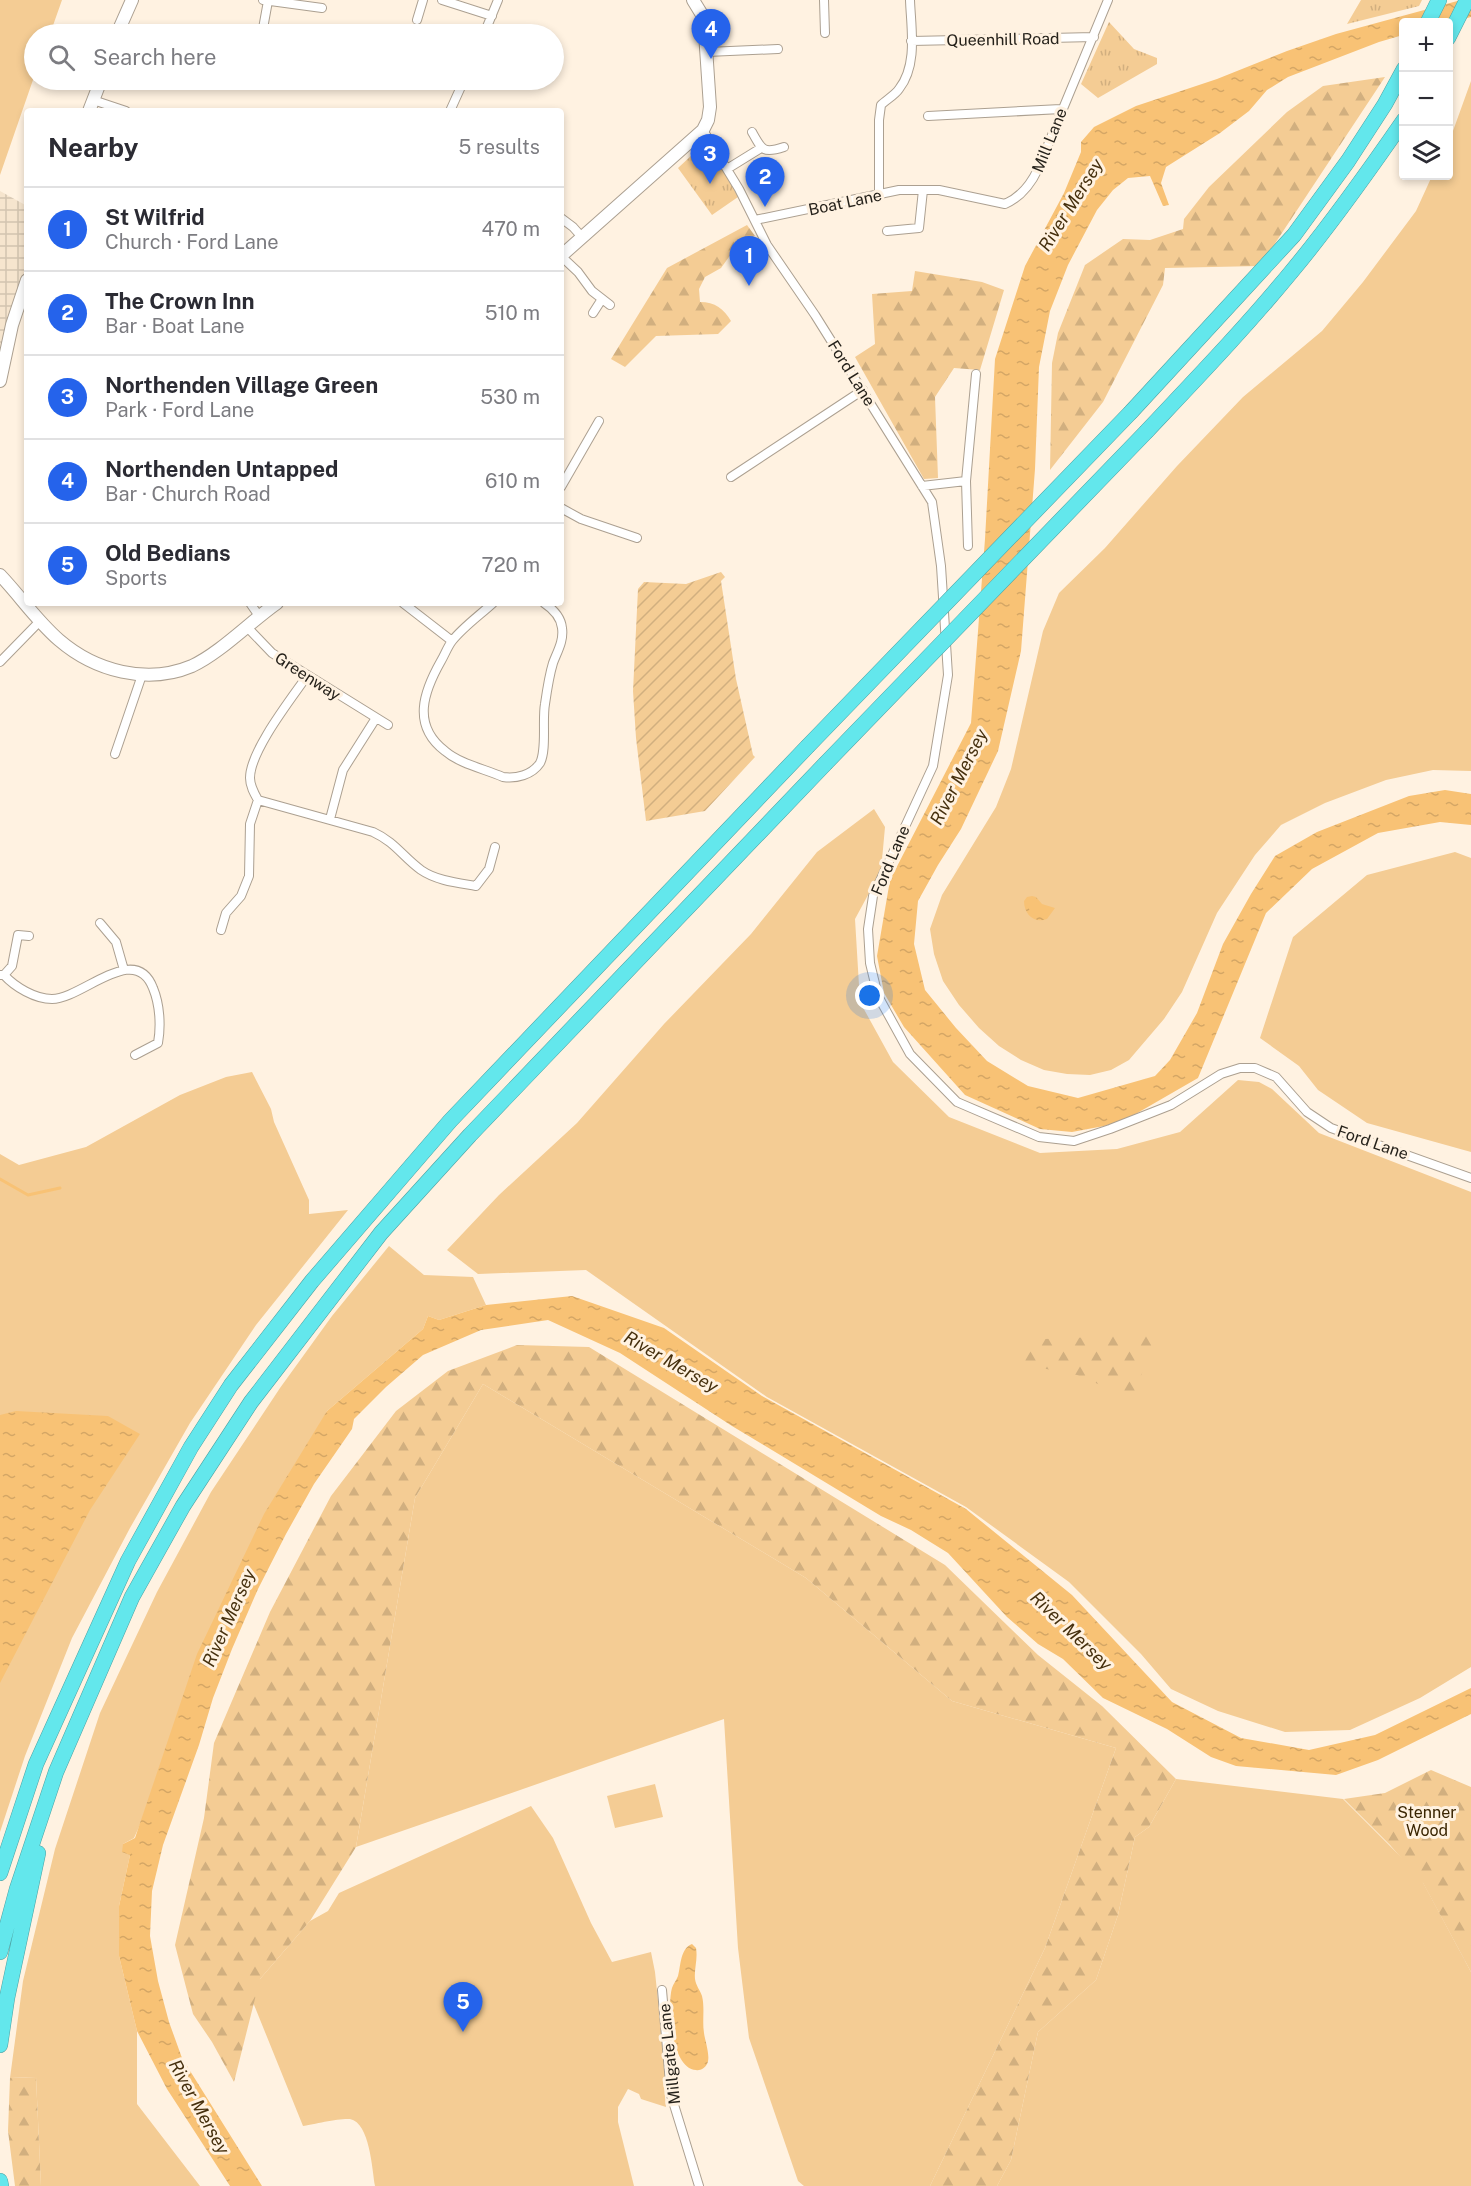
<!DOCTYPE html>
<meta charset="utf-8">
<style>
:root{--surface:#fff;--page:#f2f2f3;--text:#2b2b33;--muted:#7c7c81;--line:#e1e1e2;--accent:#2563eb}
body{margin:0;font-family:"Public Sans",sans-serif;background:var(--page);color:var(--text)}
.controls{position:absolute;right:18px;top:18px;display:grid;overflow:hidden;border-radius:6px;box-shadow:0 3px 9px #0003}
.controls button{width:54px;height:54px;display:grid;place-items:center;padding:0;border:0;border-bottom:2px solid var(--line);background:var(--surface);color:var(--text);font:30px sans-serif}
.you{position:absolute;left:870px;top:996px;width:21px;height:21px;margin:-15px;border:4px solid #fff;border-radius:50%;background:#1a73e8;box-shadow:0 0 0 9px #1a73e833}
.badge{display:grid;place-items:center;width:39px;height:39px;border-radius:50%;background:var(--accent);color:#fff;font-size:20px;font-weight:700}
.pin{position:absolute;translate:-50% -50px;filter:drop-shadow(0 2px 3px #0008)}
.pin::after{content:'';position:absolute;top:32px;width:21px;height:18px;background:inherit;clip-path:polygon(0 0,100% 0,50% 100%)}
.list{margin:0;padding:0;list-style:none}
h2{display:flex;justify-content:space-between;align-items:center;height:78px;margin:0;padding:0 24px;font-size:26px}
h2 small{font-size:20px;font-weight:400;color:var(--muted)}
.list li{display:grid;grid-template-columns:39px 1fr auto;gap:18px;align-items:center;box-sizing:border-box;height:84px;padding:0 24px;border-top:2px solid var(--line)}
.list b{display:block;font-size:22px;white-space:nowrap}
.list p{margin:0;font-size:20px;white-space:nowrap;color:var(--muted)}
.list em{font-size:20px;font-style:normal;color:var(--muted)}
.icon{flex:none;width:33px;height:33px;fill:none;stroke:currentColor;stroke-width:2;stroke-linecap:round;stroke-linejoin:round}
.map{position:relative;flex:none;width:1471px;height:2186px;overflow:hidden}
.search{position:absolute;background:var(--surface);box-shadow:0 3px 9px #0003;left:24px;top:24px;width:540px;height:66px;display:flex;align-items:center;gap:15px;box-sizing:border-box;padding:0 21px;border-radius:33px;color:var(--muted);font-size:22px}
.panel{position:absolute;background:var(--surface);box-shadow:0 3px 9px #0003;left:24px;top:108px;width:540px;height:498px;border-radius:6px}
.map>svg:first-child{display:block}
.industrial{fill:url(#industrial-grid)}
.grass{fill:#f4cc94}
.forest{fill:url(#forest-firs)}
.park{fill:url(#park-tufts)}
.garden{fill:url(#garden-furrows)}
.water{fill:url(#water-ripples)}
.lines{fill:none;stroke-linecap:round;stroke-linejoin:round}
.stream{stroke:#f8c275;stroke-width:3}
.street-casing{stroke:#aca091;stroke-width:10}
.secondary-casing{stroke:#aca091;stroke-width:14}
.highway-casing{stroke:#4ea2a3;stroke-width:16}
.street{stroke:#fff;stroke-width:8}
.secondary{stroke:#fff;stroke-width:12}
.highway{stroke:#63e7ec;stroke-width:15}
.highway-bridge-casing{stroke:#4ea2a3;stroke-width:16;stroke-linecap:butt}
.highway-bridge{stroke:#63e7ec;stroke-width:15}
.labels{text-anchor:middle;stroke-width:6;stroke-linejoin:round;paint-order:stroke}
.street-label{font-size:16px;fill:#26221b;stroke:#fff2e1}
.park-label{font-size:16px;fill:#3a2502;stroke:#fff2e1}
.water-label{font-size:18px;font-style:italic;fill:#46300e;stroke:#fff2e1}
</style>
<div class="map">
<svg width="1471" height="2186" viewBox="0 0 1471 2186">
<defs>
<pattern id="industrial-grid" width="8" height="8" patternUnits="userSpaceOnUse" patternTransform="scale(1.5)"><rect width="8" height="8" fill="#f6e5ce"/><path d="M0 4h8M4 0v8" fill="none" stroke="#d3c4b0"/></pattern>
<pattern id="forest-firs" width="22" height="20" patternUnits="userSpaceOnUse" patternTransform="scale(1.5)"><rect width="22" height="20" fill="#f4cc94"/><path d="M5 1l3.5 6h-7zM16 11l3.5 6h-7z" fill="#d1af7f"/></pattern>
<pattern id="park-tufts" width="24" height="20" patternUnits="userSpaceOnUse" patternTransform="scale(1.5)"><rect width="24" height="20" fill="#f4cc94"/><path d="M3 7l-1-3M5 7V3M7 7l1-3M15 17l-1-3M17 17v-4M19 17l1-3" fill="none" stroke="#d1af7f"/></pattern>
<pattern id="garden-furrows" width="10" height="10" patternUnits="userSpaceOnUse" patternTransform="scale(1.5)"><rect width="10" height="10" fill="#f4cc94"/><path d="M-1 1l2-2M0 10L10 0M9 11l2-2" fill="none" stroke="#d1af7f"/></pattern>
<pattern id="water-ripples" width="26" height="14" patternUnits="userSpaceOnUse" patternTransform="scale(1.5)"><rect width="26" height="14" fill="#f8c275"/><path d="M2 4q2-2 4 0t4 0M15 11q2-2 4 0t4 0" fill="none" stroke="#d4a665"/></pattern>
</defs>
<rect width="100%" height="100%" fill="#fff2e1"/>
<!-- industrial -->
<path class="industrial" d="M0 191 27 206V274L0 369Z"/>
<!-- grass -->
<path class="grass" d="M0 0H62L50 34H34V77L0 175Z
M1471 81V771L1433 770 1386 780 1325 803 1281 825 1255 855 1217 913 1182 992 1164 1019 1129 1060 1111 1070 1090 1075 1067 1074 1044 1070 1021 1060 999 1046 979 1028 959 1005 943 981 934 954 930 929 942 895 996 807 1011 769 1043 631 1059 593 1105 548 1177 466 1243 397 1322 331 1363 282 1416 211 1432 176H1448L1449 142Z
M874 809 885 827 881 871 855 919 860 1002 893 1062 949 1117 1040 1153 1117 1149 1180 1132 1238 1080 1259 1082 1272 1089 1319 1133 1471 1192V1667L1420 1698 1350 1730 1285 1732 1218 1711 1171 1689 1141 1654 1069 1582 966 1507 767 1397 586 1270 478 1274 447 1250 499 1195 577 1123 664 1024 751 934 817 852Z
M1455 852 1471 858V1152L1367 1123 1318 1090 1299 1066 1260 1038 1293 937 1367 875Z
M252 1072 271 1109 274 1122 309 1200V1214L348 1210 256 1325 190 1423 130 1528 72 1638 25 1756 0 1832V1154L19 1165 86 1147 180 1095 226 1077Z
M389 1246 424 1275 473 1277 486 1305 439 1320 428 1316 423 1329 327 1411 134 1838 123 1844 130 1855 119 1906V1956L137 2031V2104L200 2186H41L36 2077 10 2078 23 1981 55 1849 100 1713 157 1592 211 1492 280 1388 332 1316Z
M483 1384 806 1578 952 1701 1116 1748 1045 1948 930 2186H804L798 2181 749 2038 738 1948 724 1719 356 1847 415 1498Z
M1176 1779 1343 1799 1419 1875 1471 1972V2186H997L1011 2160 1038 2032 1096 1980 1118 1915 1135 1837 1149 1827Z
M655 1784 663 1817 615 1828 607 1796Z
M531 1806 553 1838 591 1923 612 1962 651 1952 655 1972 666 2078 668 2079 665 2097 666 2107 641 2099 639 2094 628 2089 618 2107V2122L634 2186H375C372 2169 370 2123 350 2119 340 2118 314 2124 303 2126L246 1985 260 1979 310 1921 328 1911 339 1893Z"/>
<!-- forest -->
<path class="forest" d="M1385 77 1260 266 1165 268 1163 285 1103 402 1050 470 1052 363 1058 333 1085 265 1123 239 1150 240 1183 229 1184 219 1209 187 1287 112 1323 86Z
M747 225 755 236 739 243 721 268 705 277 699 289 700 302C715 302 724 309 731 321L718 334 656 336 625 367 611 359 667 268Z
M915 271 982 282 1004 290 980 370 954 368 935 397 938 478 924 479 855 357 875 344 872 294 912 291Z
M1165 1334 1146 1361 1133 1399 1077 1375 1026 1365 1021 1340Z
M517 1345 589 1347 945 1565 1038 1655 1102 1706 1176 1779 1149 1827 1135 1837 1118 1915 1096 1980 1038 2032 1011 2160 997 2186H930L1045 1948 1116 1748 952 1701 806 1578 483 1384 415 1498 356 1847 310 1921 260 1979 234 2082 212 2042 193 2014 175 1945 204 1818 214 1743 270 1612 331 1496 396 1411 448 1371Z
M1431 1770 1471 1787V1972L1423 1883 1390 1845 1344 1799 1385 1793Z
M36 2077 41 2186H15L8 2131 10 2078Z"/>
<!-- park -->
<path class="park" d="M1361 0H1422L1419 6 1347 24Z
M1109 22 1134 49 1157 58V64L1098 98 1081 84Z
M707 141 738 197 712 215 678 168Z"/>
<!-- garden -->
<path class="garden" d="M721 572 725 577 721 581 736 679 753 755 755 757 705 811 646 821 636 738 633 691 638 589 644 582 686 584Z"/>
<!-- water -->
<path class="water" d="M1461 0H1471V17L1449 23 1404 22 1403 35 1379 42 1288 77 1267 90 1249 111 1220 133 1166 167 1161 183 1169 205 1163 206 1150 176 1128 178 1113 190 1097 210 1068 265 1050 311 1039 367 1035 469 1021 651 998 751 961 829 938 865 918 901 914 944 925 990 956 1028 987 1061 1028 1086 1078 1098 1155 1076 1170 1060 1197 1013 1223 944 1251 894 1275 856 1317 832 1409 796 1445 790 1471 794V825L1440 822 1378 833 1312 869 1266 913 1198 1078 1120 1123 1072 1132 1040 1129 965 1095 904 1027 884 993 877 956 890 880 971 723 985 539 995 359 1025 266 1064 193 1081 152V142L1094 127 1136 106 1217 79 1287 51 1336 34Z
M1032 896 1036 897 1042 904 1055 908 1047 919C1034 924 1024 914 1024 901L1027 897Z
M572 1296 664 1328 762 1396 966 1509 1072 1595 1172 1702 1241 1738 1309 1750 1375 1735 1471 1688V1714L1378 1760 1336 1775 1236 1766 1211 1757 1167 1729 1103 1698 1063 1659 1038 1644 1007 1617 948 1553 911 1530 881 1516 732 1426 620 1353 548 1320 481 1330 423 1355 386 1387 354 1419 352 1429 314 1484 286 1534 258 1589 232 1649 213 1698 199 1745 163 1845 152 1891 150 1936 158 1981 169 2022 182 2058 262 2186H230L167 2089 137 2031 119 1956V1906L130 1855 122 1852 123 1844 135 1838 197 1654 264 1514 327 1411 423 1329 428 1316 439 1320 486 1305Z
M16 1411 108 1416 140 1434 90 1510 0 1683V1415Z
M692 1944 696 1948C698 1959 694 1969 695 1979 696 1986 700 1990 702 1996 705 2008 702 2021 704 2033 705 2041 711 2057 707 2064 705 2068 700 2071 696 2070 671 2069 667 2005 672 1988 673 1984 676 1981 678 1976 681 1965 680 1949 692 1944Z"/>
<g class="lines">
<!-- stream -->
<path class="stream" d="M0 1179 28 1195 60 1188"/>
<defs>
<path id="street" d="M263 0 322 8
M442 0 492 16
M824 0 825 33
M417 20 423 0
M262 34 268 1
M484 34 498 0
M911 41 1094 37
M707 52 778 49
M93 100 126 111
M450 111 464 80
M928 116 1061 109
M703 130 739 189 767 245 815 315 932 502 941 566 948 675 933 766 873 896 868 929 870 963 878 996 910 1054 957 1102 1039 1137 1074 1141 1110 1129 1171 1105 1221 1074 1240 1068H1255L1276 1077 1307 1112 1331 1128 1471 1178
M752 132C762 150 763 154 784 147
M727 169 761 148
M879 194V120L881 105C886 100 895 95 899 89 918 65 911 28 910 0
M561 218 573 227 581 236
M755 220 899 190H939L1005 204C1021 197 1031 184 1038 169L1108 0
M887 231 919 228 923 190
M561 256 578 272 592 291 610 305
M593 313 602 299
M731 477 863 390
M922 486 966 481
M561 487 599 421
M561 508 581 519 637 538
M968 546 966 481 976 374
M250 603 259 616
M403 603 452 641
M493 603C480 615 463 627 452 641 448 646 445 654 441 661 424 691 411 725 445 751 460 764 485 769 503 777 516 779 532 775 540 763 547 750 542 720 545 704 547 690 549 676 553 663 557 652 564 641 562 628 561 617 553 609 544 603
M246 626 272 653 388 725
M0 662 40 621
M307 676C291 699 250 751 250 778 250 786 254 793 258 800L373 832C395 842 403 857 421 870 437 881 459 883 476 886L489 869 495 847
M115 754 142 675
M330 819 343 770 376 718
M100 923 116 942 124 970
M221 930 226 913 241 896 249 876 250 824 258 800
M0 975H4C15 987 35 999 52 999 82 999 135 941 153 988 160 1005 161 1026 158 1043L135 1055
M4 975 12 966 18 935 29 936
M662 1990 671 2095 699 2186"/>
<path id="secondary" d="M117 34 132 0
M89 111 101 80
M561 256 703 130 708 120 710 107 705 33 704 18 693 0
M0 381 12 325 27 280
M0 575C20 596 37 621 59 640 95 671 147 685 192 666 220 653 250 622 277 603"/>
<path id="highway" d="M1428 22 1439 0
M1448 38 1467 0
M1131 412 1294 235 1348 161 1385 104 1404 69
M1147 431C1196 379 1246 327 1292 271 1332 223 1368 172 1404 120
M0 1873 36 1764 128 1561 191 1447 231 1385 312 1281 450 1121 807 747
M0 1952 17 1889 56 1772 132 1597 183 1506 251 1402 381 1233 470 1135 825 764
M0 2045 7 1998 38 1853
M0 2181 1 2186"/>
</defs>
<!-- street casing -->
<use href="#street" class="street-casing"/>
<!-- secondary casing -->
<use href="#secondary" class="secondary-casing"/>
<!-- highway casing -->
<use href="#highway" class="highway-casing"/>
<!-- street -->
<use href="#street" class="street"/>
<!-- secondary -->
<use href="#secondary" class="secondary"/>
<!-- highway -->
<use href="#highway" class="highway"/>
<defs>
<path id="highway-bridge" d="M807 747 1131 412
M825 764 1147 431"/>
</defs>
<!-- highway-bridge casing -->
<use href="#highway-bridge" class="highway-bridge-casing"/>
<!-- highway-bridge -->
<use href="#highway-bridge" class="highway-bridge"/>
</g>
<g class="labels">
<!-- street labels -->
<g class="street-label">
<text transform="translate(1003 39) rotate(-1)" y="6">Queenhill Road</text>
<text transform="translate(1049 140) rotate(-68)" y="6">Mill Lane</text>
<text transform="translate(845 202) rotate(-12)" y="6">Boat Lane</text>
<text transform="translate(852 373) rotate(58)" y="6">Ford Lane</text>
<text transform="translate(308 676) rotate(33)" y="6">Greenway</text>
<text transform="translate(890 860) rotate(-67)" y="6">Ford Lane</text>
<text transform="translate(1373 1142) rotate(19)" y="6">Ford Lane</text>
<text transform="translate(669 2054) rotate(-96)" y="6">Millgate Lane</text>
</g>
<!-- park labels -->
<g class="park-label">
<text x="1427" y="1818">Stenner<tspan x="1427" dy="18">Wood</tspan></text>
</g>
<!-- water labels -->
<g class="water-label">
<text transform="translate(1071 205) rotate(-58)" y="6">River Mersey</text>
<text transform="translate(959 777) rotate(-63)" y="6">River Mersey</text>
<text transform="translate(671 1362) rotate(30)" y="6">River Mersey</text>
<text transform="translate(229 1618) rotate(-66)" y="6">River Mersey</text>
<text transform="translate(1071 1631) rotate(44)" y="6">River Mersey</text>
<text transform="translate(199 2107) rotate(61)" y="6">River Mersey</text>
</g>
</g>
</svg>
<div class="controls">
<button>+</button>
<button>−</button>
<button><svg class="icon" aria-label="layers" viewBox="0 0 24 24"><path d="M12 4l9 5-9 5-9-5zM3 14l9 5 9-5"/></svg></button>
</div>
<div class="you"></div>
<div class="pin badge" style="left:749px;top:286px">1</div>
<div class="pin badge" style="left:765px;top:207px">2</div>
<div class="pin badge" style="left:710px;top:184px">3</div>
<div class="pin badge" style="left:711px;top:59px">4</div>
<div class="pin badge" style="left:463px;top:2032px">5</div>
<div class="search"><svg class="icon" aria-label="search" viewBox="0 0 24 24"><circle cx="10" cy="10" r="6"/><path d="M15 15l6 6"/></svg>Search here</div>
<section class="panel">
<h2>Nearby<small>5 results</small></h2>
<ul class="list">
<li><span class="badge">1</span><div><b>St Wilfrid</b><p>Church · Ford Lane</p></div><em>470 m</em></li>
<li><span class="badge">2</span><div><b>The Crown Inn</b><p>Bar · Boat Lane</p></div><em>510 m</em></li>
<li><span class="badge">3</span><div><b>Northenden Village Green</b><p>Park · Ford Lane</p></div><em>530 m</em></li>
<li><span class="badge">4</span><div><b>Northenden Untapped</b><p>Bar · Church Road</p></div><em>610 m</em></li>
<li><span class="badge">5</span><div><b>Old Bedians</b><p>Sports</p></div><em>720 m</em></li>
</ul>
</section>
</div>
